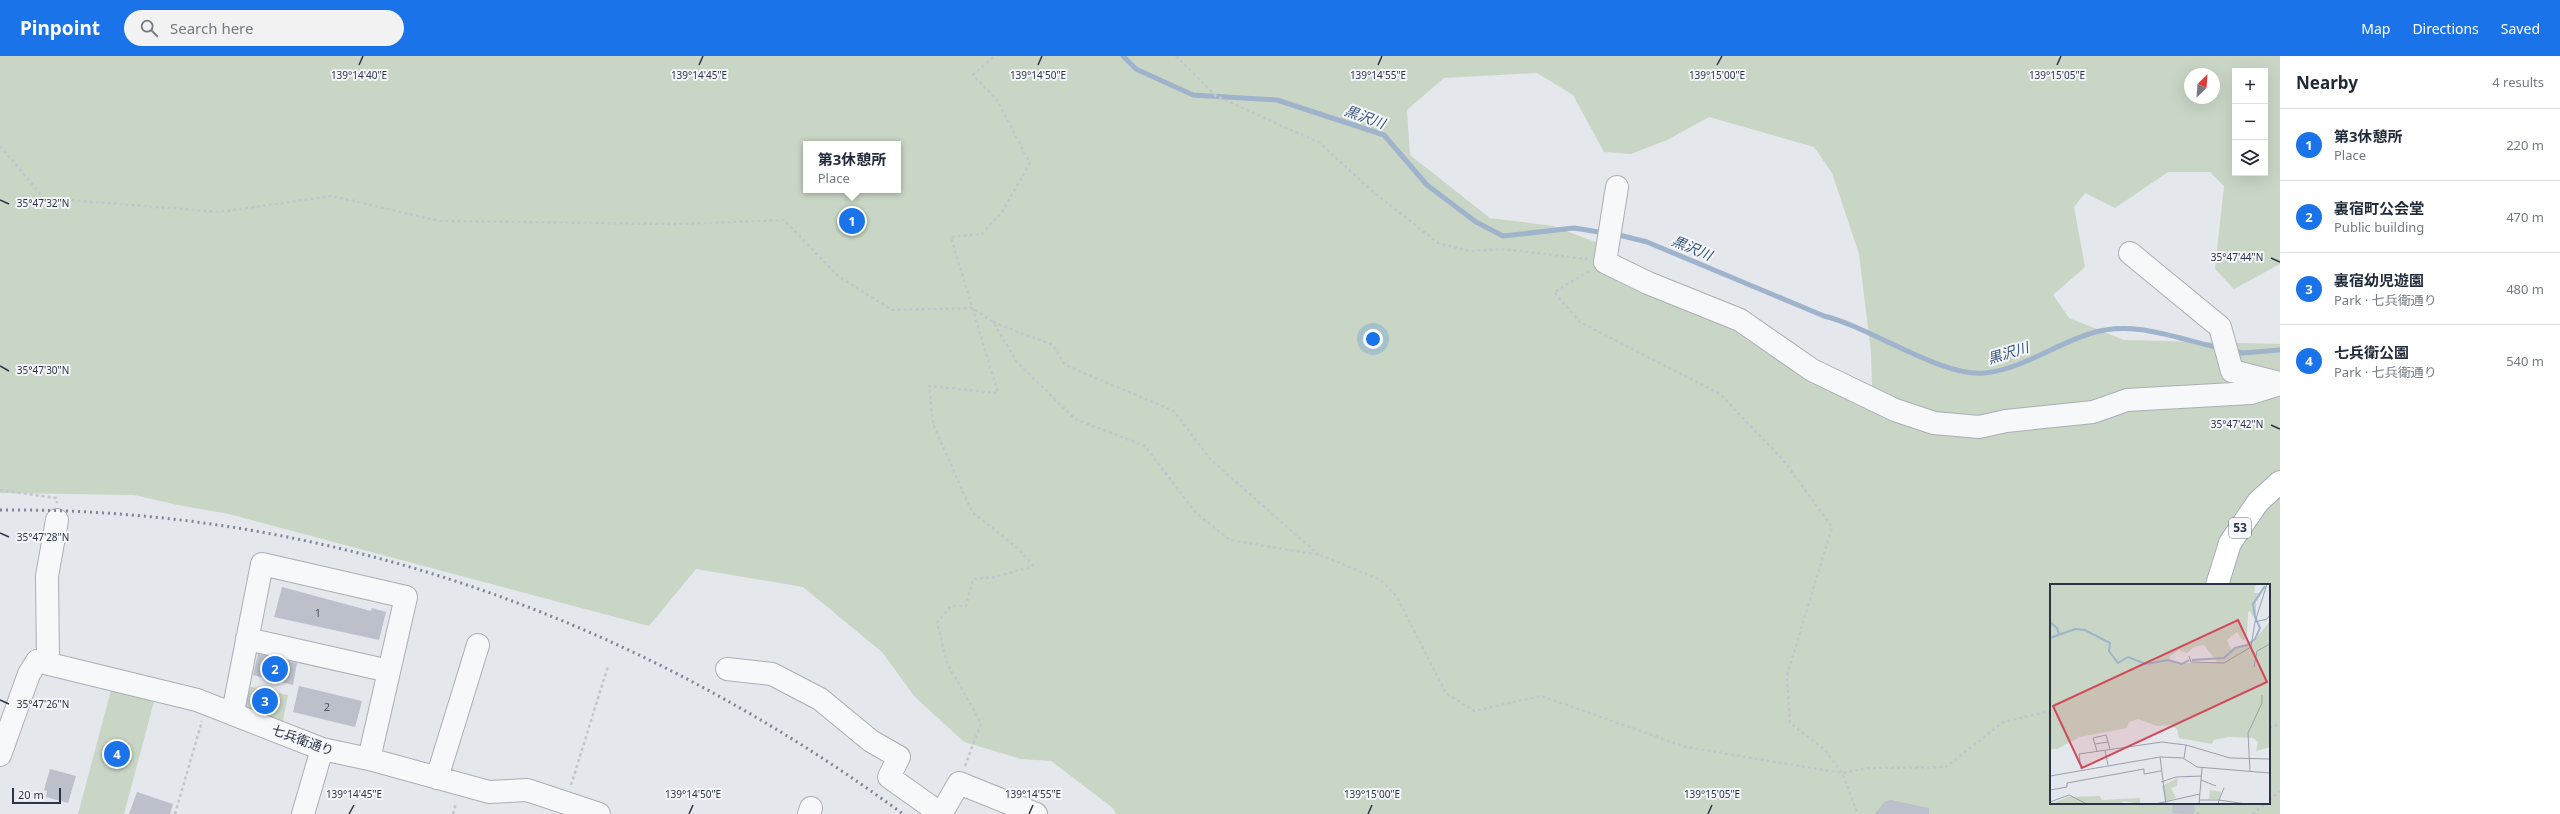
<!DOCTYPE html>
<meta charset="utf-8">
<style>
:root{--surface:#fff;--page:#f2f2f3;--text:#1f2937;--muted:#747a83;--line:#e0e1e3;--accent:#1a73e8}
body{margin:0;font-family:"Noto Sans","Noto Sans JP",sans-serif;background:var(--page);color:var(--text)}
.controls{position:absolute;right:12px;top:12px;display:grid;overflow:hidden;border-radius:0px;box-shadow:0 4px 16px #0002}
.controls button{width:36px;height:36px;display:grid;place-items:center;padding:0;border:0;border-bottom:1px solid var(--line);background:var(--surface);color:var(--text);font:20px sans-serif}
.compass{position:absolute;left:2184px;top:12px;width:36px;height:36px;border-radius:50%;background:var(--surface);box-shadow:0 4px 16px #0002;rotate:25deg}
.scale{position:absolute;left:12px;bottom:10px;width:49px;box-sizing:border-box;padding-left:4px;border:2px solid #2b3445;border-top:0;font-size:11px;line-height:14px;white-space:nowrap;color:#2b3445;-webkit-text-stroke:3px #f4f6f9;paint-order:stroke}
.you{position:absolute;left:1373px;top:283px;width:14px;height:14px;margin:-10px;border:3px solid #fff;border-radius:50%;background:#1a73e8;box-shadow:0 0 0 6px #1a73e833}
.badge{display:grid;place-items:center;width:26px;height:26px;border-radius:50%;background:var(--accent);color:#fff;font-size:13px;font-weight:700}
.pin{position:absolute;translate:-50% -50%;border:2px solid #fff;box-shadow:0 1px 4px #0006}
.popup{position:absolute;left:803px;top:85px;width:98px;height:52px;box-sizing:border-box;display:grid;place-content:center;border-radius:0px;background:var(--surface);filter:drop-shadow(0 1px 3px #0005);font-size:13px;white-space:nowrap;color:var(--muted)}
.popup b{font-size:15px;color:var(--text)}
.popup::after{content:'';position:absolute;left:50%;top:100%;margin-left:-8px;border:8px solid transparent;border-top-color:var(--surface)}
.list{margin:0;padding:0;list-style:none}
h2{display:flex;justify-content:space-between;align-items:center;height:52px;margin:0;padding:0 16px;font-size:17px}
h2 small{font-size:13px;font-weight:400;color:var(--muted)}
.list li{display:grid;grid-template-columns:26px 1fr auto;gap:12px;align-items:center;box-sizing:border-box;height:72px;padding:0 16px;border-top:1px solid var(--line)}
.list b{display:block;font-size:15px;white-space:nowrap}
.list p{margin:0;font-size:13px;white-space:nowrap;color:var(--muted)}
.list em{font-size:13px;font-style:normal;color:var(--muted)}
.icon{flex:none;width:22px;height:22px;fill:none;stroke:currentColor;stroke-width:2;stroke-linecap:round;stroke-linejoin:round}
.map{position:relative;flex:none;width:2280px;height:758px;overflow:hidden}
header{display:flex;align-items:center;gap:24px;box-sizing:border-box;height:56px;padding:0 20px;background:var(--accent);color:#fff}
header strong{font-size:19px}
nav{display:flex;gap:22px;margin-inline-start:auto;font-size:14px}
.search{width:280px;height:36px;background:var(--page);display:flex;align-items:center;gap:10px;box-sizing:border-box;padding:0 14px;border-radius:22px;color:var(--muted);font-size:15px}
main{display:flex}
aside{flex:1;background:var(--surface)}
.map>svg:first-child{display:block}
.green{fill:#c9d6c5;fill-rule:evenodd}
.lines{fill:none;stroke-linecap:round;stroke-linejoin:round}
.stream{stroke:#9fb4cc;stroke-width:5}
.building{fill:#bbc0ca}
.major-tunnel{stroke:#bfc3cb;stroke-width:22;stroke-dasharray:22 11;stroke-linecap:butt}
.minor-casing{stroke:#a9aeb7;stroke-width:24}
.major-casing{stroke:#a3abb8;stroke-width:24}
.path{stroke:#c2c5cb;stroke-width:2.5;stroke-dasharray:3 3;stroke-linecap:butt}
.minor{stroke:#f7f8fa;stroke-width:22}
.major{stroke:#fff;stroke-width:22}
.rail{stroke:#7d8696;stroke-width:3;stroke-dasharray:2 4;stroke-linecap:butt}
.ticks{fill:none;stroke:#2b3445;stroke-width:1.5}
.labels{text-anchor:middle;stroke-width:4;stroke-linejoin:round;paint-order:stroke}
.number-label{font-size:11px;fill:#4f5766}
.shield{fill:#f4f6f9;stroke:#676e7b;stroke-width:1}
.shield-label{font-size:12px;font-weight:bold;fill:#2b3445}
.street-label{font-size:13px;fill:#2b3445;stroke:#f4f6f9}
.water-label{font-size:14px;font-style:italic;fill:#34527a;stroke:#f4f6f9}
.inset-river{fill:none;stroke:#9fb4cc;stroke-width:2}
.inset-road{fill:none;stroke:#9a9fa9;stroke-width:1}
.view{fill:#d1495b;fill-opacity:0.15;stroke:#d1495b;stroke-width:2}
.inset-edge{fill:none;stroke:#2b3445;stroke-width:2}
.ticks-label{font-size:10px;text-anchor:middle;fill:#2b3445;stroke:#f4f6f9;stroke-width:4;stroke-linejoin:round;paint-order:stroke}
</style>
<header>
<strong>Pinpoint</strong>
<div class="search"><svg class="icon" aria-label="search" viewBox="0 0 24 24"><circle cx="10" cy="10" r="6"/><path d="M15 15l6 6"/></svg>Search here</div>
<nav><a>Map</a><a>Directions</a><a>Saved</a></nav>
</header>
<main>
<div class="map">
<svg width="2280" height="758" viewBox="0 0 2280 758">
<rect width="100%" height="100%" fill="#e4e7ec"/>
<!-- green -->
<path class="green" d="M0 0H2280V208L2234 233 2215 213 2224 130 2210 116H2168L2115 152 2085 137 2074 151 2085 211 2053 239 2069 262 2124 284 2280 288V758H1116L1113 752 1051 705 1021 703 964 686 915 641 882 596 803 531 696 513 649 570 229 458 178 449 134 439 0 437ZM2235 15H2265V117H2235ZM1537 17 1573 39 1604 96 1631 98 1667 84 1709 61 1814 91 1832 117 1859 198 1871 296 1872 329 1808 320 1750 263 1631 230 1598 187 1553 170 1490 162 1410 99 1407 54 1444 22ZM2190 18H2214V42H2190ZM806 88H898V134H806ZM2051 529H2269V747H2051Z
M113 627 156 638 124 758H78Z
M247 630 288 639 282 669 242 652Z"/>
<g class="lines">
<!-- stream -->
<path class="stream" d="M1123 0 1136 13 1193 39 1277 44 1384 79 1427 129 1476 166 1503 180 1574 172 1605 177
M1615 178 1647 186 1824 260C1870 271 1943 322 1985 317 2022 313 2054 289 2089 278 2133 263 2177 283 2220 292
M2231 294 2242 297 2280 294"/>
</g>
<!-- building -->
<path class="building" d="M282 531 371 555 372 552 386 556 379 584 274 561Z
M258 598 297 607 293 629 253 619Z
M299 630 362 645 355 671 293 656Z
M50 713 76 720 68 747 46 741 47 735 44 734Z
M137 736 173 748 170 758H129Z
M1891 744 1929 752V758H1875L1884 746Z"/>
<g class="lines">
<!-- major-tunnel -->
<path class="major-tunnel" d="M2183 758 2184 747"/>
<defs>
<path id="minor" d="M1617 131 1605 206 1648 227 1740 264 1812 314 1895 354 1934 367 1979 371 2006 365 2093 356 2127 344 2251 337 2280 328
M2130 197 2220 271 2232 315 2280 327
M247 583 389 615
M48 606 47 520 57 464
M727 613 772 618 820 643 871 685 899 701 889 721 941 758
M233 656 262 508 406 541 369 703
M0 699 29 618 37 605 197 644 322 693 369 703 489 736 527 734 599 758
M437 722 478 589
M303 758 322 693
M809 758 811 752
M941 758 959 727 1036 758"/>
<path id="major" d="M2217 529 2230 487 2258 446 2280 426"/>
</defs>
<!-- minor casing -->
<use href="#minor" class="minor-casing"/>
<!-- major casing -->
<use href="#major" class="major-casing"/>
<!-- path -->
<path class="path" d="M1176 0 1216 40 1320 87 1371 134 1438 187 1470 195 1503 193 1587 203
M0 90 44 142 219 156 332 140 440 165 679 168 784 164 838 220 892 254 973 252 993 266 1017 306 1075 363 1145 390 1196 457 1230 484 1320 499 1381 524 1397 541 1446 637 1474 655 1541 640 1686 691 1842 717 1868 712 1946 711 2003 666 2046 656 2051 657
M1589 215 1554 236 1580 266 1720 338 1784 405 1832 471 1787 619 1790 667 1824 693 1842 717 1858 758
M993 266 1053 289 1065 309 1174 355 1210 403 1319 499
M0 434 56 442 57 447
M2269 672 2280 668
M965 710 981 667 947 607 937 567 951 550H966L973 523 995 521 1033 510 1020 494 972 456 933 368 929 330 998 337 951 181 982 178 1002 156 1030 107 997 44 973 19 994 0
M571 729 608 610
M2269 744 2280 735
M2182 747 2199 758
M175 758 202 665
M453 758 456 747
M2252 758 2266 747"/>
<!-- minor -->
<use href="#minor" class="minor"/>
<!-- major -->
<use href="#major" class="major"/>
<!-- rail -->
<path class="rail" d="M0 454C330 451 639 564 903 758"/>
</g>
<!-- ticks -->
<path class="ticks" d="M359 9 363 0M699 9 703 0M1038 9 1042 0M1378 9 1382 0M1717 9 1722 0M2057 9 2061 0M0 144 9 148M2271 202 2280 206M0 310 9 315M2271 369 2280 373M0 477 9 481M0 644 9 648M349 758 354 749M689 758 693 749M1029 758 1033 749M1368 758 1372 749M1708 758 1712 749"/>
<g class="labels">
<!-- number labels -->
<g class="number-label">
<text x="318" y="561">1</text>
<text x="327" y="655">2</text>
</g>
<!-- shield labels -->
<rect class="shield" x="2229" y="462" width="22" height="20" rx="3"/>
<g class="shield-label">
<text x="2240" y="476">53</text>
</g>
<!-- street labels -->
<g class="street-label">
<text transform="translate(303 684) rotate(20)" y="5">七兵衛通り</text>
</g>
<!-- water labels -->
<g class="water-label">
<text transform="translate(1365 61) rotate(20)" y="5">黒沢川</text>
<text transform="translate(1692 192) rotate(23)" y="5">黒沢川</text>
<text transform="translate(2008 297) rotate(-17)" y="5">黒沢川</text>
</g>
</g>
<!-- overview -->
<g transform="translate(2050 528)">
<rect width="220" height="220" fill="#e4e7ec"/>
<path d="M0 0H208L205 2 204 9H212L206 18V30L203 33 200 27 198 28 197 52 193 57 187 48 177 56 181 65 203 58 220 37V163L206 167 208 158 203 154 178 153 164 156 162 160 129 154 127 145 122 141 107 142 88 135 79 138 77 144 30 153 7 165H0ZM154 61 167 78 130 79 121 77 119 73 129 66 137 69 144 63ZM128 194 127 202 121 204 126 214 115 217 112 202ZM160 206 171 208 169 215H159ZM50 212 52 216 90 214V220L73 217 72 220H2L18 213Z" fill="#c9d6c5" fill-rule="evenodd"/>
<path class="inset-river" d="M0 38 7 44 9 50M0 54 25 45 35 46 60 59 59 67 68 79 78 73 96 80 118 76 132 80 139 76M142 76 174 74 185 64 197 61 205 55 210 44 205 33 203 20 215 2"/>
<path class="inset-road" d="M220 0V16M205 38 217 35 220 31M139 72 141 78 174 79 201 63 205 38 217 0M204 83 207 67 220 60M45 160 58 158M47 167 43 154 56 151 60 165M55 167 58 181M110 173 116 220M134 174 136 161M31 185 29 170 112 158 136 161 180 174 220 175M200 187 198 149 212 119V111M0 192 110 173 133 174 147 183 220 189M151 196 166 202M111 198 126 193 152 192M174 204 169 216 196 220M0 206 17 203V199L94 185V190L111 187M149 216H169L168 220M0 218 19 211 37 220M105 220 150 210M149 220 152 184"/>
<path class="view" d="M188 36 217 98 32 184 3 122Z"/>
<rect width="220" height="220" class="inset-edge"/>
</g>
<g class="ticks-label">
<text x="359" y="23">139°14'40"E</text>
<text x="699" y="23">139°14'45"E</text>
<text x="1038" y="23">139°14'50"E</text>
<text x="1378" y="23">139°14'55"E</text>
<text x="1717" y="23">139°15'00"E</text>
<text x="2057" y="23">139°15'05"E</text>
<text x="43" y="151">35°47'32"N</text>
<text x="2237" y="205">35°47'44"N</text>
<text x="43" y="318">35°47'30"N</text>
<text x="2237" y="372">35°47'42"N</text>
<text x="43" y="485">35°47'28"N</text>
<text x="43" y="652">35°47'26"N</text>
<text x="354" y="742">139°14'45"E</text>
<text x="693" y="742">139°14'50"E</text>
<text x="1033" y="742">139°14'55"E</text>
<text x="1372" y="742">139°15'00"E</text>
<text x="1712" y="742">139°15'05"E</text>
</g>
</svg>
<div class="controls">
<button>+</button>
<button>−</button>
<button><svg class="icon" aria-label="layers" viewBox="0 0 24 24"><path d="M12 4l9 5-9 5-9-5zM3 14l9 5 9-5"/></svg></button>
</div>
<svg class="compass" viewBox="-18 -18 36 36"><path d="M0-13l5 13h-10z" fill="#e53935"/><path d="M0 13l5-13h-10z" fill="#747a83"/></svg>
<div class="scale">20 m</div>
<div class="you"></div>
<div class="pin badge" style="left:852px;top:165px">1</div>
<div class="popup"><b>第3休憩所</b>Place</div>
<div class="pin badge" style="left:275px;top:613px">2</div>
<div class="pin badge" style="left:265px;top:645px">3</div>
<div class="pin badge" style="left:117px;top:698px">4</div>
</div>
<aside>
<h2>Nearby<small>4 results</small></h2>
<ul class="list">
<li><span class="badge">1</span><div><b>第3休憩所</b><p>Place</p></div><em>220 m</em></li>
<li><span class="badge">2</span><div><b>裏宿町公会堂</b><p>Public building</p></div><em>470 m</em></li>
<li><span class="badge">3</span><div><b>裏宿幼児遊園</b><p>Park · 七兵衛通り</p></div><em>480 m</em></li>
<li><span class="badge">4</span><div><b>七兵衛公園</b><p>Park · 七兵衛通り</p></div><em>540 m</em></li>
</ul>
</aside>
</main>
